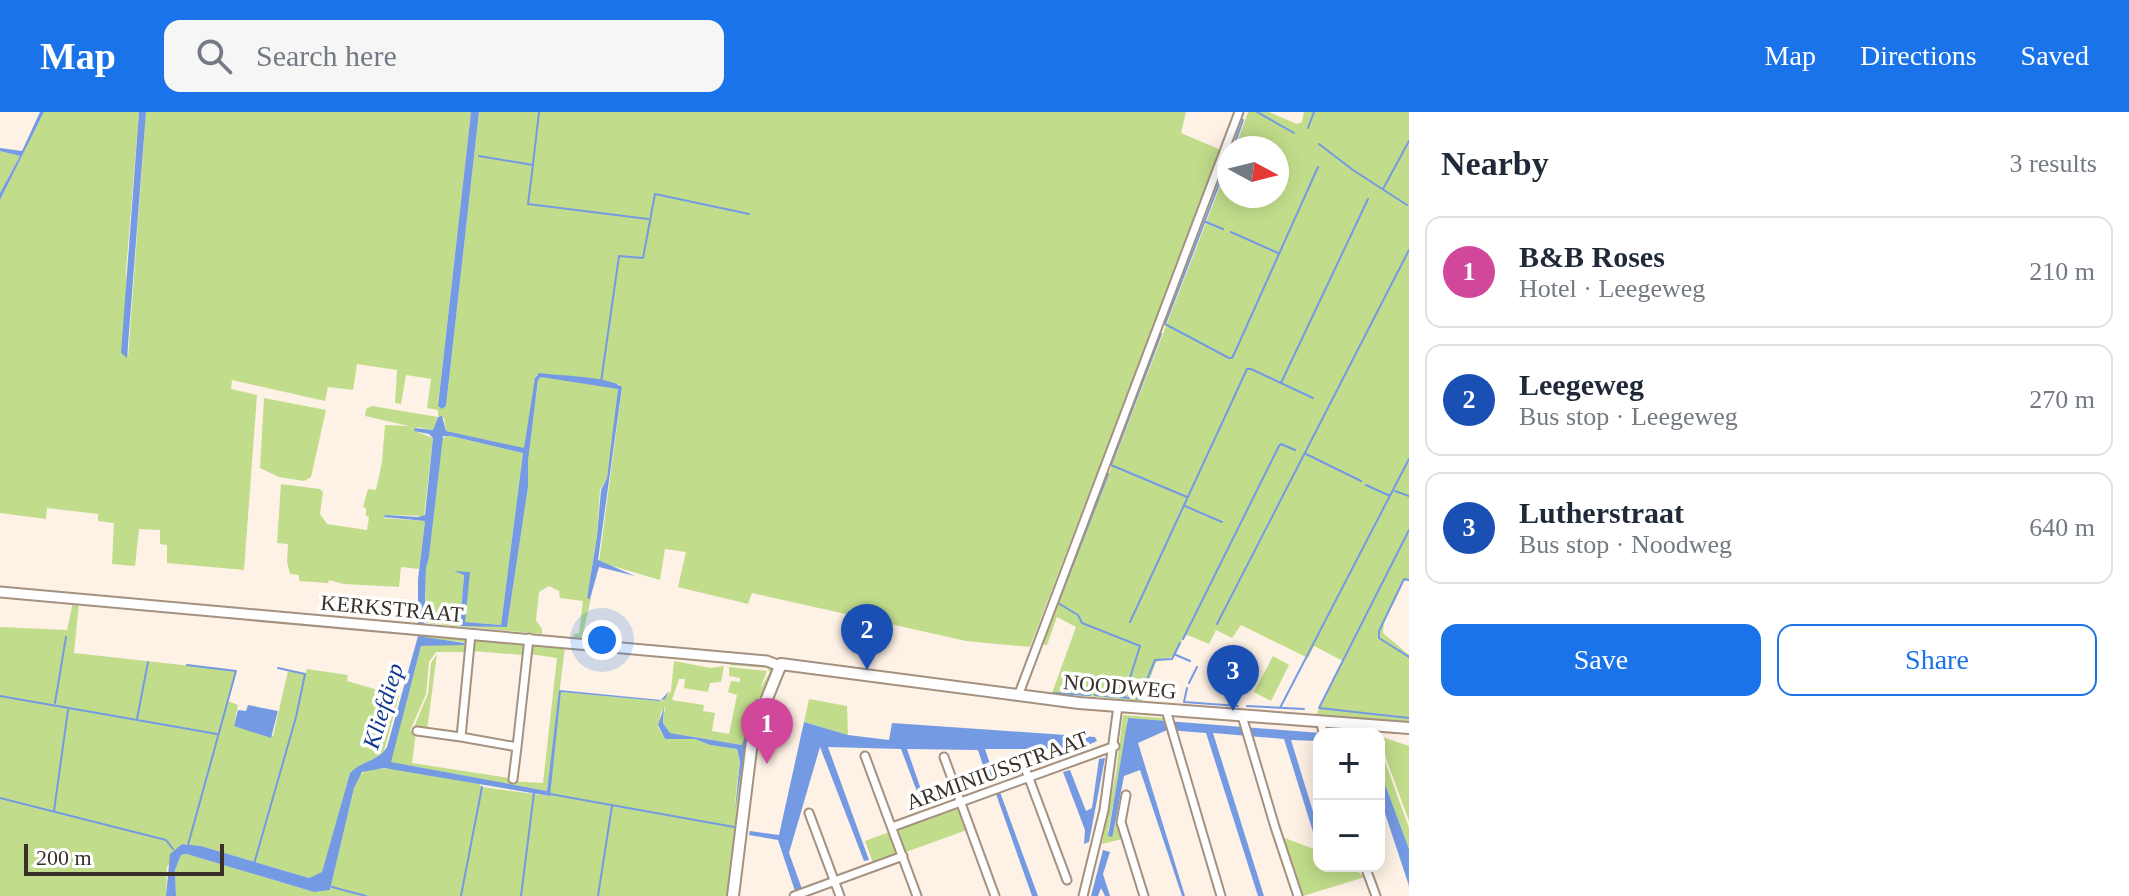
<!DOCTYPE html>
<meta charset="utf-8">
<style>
:root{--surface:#fff;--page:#f6f6f7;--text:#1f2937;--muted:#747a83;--line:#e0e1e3;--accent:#1a73e8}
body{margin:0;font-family:Georgia,serif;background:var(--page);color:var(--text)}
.controls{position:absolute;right:24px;bottom:24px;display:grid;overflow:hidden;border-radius:16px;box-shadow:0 4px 20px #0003}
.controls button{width:72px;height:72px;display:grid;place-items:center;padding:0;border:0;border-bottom:2px solid var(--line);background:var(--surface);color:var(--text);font:40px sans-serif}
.compass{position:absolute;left:1217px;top:24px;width:72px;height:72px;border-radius:50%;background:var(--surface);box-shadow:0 4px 20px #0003;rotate:97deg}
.scale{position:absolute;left:24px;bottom:20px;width:200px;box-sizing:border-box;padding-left:8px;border:4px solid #393129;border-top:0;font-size:22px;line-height:28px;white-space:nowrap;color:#393129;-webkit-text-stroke:6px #fff;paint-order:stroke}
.you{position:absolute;left:602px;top:528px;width:28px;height:28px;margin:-20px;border:6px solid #fff;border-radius:50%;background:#1a73e8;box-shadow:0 0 0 12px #1a73e833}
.badge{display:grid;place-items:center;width:52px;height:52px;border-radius:50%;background:var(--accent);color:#fff;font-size:26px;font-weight:700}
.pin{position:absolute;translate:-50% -66px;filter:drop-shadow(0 2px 4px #0008)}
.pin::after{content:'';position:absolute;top:42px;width:28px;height:24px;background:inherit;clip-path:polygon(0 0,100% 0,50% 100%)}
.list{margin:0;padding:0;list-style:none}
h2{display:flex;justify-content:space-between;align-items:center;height:104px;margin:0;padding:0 32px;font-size:34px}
h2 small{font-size:26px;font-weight:400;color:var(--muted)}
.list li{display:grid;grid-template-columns:52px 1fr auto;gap:24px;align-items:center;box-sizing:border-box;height:112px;margin:0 16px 16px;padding:0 16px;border:2px solid var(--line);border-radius:16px}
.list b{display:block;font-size:30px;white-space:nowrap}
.list p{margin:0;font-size:26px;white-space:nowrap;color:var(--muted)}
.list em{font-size:26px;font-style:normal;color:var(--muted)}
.actions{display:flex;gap:16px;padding:24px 32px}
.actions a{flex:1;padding:18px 0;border:2px solid var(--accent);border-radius:16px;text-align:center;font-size:28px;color:var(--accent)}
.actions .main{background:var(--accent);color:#fff}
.icon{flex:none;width:44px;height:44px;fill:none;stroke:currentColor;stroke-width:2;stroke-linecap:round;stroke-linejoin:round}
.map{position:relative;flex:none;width:1409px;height:784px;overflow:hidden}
header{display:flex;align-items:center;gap:48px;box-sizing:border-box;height:112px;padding:0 40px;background:var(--accent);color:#fff}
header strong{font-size:38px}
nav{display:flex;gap:44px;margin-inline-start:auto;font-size:28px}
.search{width:560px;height:72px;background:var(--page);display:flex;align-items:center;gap:20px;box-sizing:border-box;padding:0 28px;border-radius:16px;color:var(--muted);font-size:30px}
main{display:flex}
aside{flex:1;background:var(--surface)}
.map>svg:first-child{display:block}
.green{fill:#c1dd8b;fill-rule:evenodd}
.water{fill:#749ae4}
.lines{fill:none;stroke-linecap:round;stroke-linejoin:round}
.stream{stroke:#749ae4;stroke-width:2}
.minor-casing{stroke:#a59180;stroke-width:11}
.tertiary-casing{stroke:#a59180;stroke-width:13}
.secondary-casing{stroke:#a59180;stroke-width:14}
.minor{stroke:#fff;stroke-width:7}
.tertiary{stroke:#fff;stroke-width:9}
.secondary{stroke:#fff;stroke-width:10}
.labels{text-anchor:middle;stroke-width:7;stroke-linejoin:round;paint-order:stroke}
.street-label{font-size:22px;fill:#393129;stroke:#fff}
.water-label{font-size:24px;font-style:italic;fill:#11388d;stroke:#fff}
</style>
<header>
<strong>Map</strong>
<div class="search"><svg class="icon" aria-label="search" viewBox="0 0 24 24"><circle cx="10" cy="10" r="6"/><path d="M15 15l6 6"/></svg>Search here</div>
<nav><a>Map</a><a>Directions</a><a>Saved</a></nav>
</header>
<main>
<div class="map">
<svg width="1409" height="784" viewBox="0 0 1409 784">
<rect width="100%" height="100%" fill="#fef1e5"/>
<!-- green -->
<path class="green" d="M44 0H139L126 159 128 246 146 0H471L438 293 442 297 446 294 479 0H1186L1181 21 1221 38 1030 535 966 529 752 481 748 492 678 475 686 440 665 437 660 468 599 450 622 276 619 272 536 263 525 337 446 319 444 306 438 304V298L427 296 431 267 406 263 401 292 395 291 397 258 357 252 353 278 328 275 325 289 232 268 231 277 257 283 244 458 167 451V433L160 432V418L139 417 135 454 112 452 114 411 98 409V402L47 396 46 407 0 401V88Z
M1248 0H1269L1297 12 1302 10 1304 0H1409V469H1404L1384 511 1383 521 1409 543V613L1329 606 1316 603 1343 549 1314 534 1308 546 1241 513 1232 526 1216 518 1209 532 1185 522 1175 544 1156 550 1142 589 1052 581 1076 515 1057 505 1047 533 1040 532 1051 503 1058 493 1229 51V84H1277V36H1235Z
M0 39 20 44 0 81Z
M541 265 617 275 619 279 607 366 600 378 597 423 587 486H591L582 526 573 525 574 522 579 521 583 489 560 486 559 479 549 474 539 480 536 508 542 517V522L425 511 426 456 429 445 442 327 447 323 523 341 501 513 465 510 464 463 460 513 507 515 528 375V349L538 268Z
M264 286 326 298 311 365 304 369 279 365 260 356Z
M372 294 438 305 433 318 417 315 415 319 433 326 424 404 386 403 383 406 425 409 419 457 401 455 399 475 344 472 329 468 328 471 299 469V463L290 462 287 450 288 432 277 431 281 372 320 377 323 380 320 402 327 412 367 418 369 405 366 404V396L363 395 368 377 376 378 382 350 385 313 409 314 365 304 366 297Z
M73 490 79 491 74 541 236 559 228 589 238 593 234 614 273 624 288 559 305 562 307 557 348 563 347 569 399 584 384 639C376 648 361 651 350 661L322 761 309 766 201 734 182 732 167 755 166 784H0V515L67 518Z
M424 523 467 526V540H436L429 550 426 582 410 619 416 620 412 651 509 666 510 669 543 671 557 546 530 542 531 531 565 535 547 679 390 650 421 534 465 532 464 530 424 526Z
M477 525 523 529 524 543 472 539 473 529Z
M437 542 427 618 414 615 428 582 431 551Z
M1273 544 1289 553 1271 589 1254 580Z
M674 549 711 556 724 554 721 570 710 571 708 580 684 576 685 567H679L672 588 704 593 703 599 715 601 712 619 729 622 737 583 728 580 731 569 740 570V566L729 564V555L767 559 760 577 770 560 767 556 730 553V550L771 553 773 556 755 605 731 775H729L728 784H176L175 758 181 743 188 742 314 780 330 778 354 676C357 670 359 663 364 660 380 649 458 668 479 672L482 675 549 684 561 580 662 589 671 579ZM665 595 663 611 670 621 742 633 745 630 734 698 740 649 737 637 710 633 695 627H665L658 615 661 600Z
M809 587 847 594 848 623 804 610Z
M1123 603 1163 606V609L1127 607 1126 628 1108 719 1113 722 1116 709 1119 710 1122 727 1102 732 1116 660Z
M1379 624 1409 634V709L1379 627Z
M1379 633 1409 716V737L1379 656Z
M958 694 967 718 906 740 898 718Z
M889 720 897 742 873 751 865 729Z
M1282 725 1319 739V754H1350L1365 765 1303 784Z"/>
<!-- water -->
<path class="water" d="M40 0H44L0 88V81L20 44 0 39V36L22 39Z
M139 0H146L127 246 121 241Z
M471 0H479L446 294 442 297 438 294Z
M539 261C559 264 608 264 622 275L598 448 635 464 599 455 590 487 587 486 597 424 601 378 607 366 618 277 541 265 538 268 528 349V375L507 515 460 514 464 463 454 459 470 460 465 510 501 513 523 341 451 324H443L429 445 426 456 424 525 465 531 464 533 421 534 391 650 547 679 559 578 661 588 669 579 665 587 659 589 561 580 550 684 384 656 362 660 354 676 330 778 314 780 187 742 181 743 175 758 176 784H166L170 742 182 732 201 734 309 766 322 760 350 661C361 649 379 649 387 635L418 524V467L425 409 383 405 386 403 418 405 425 403 433 326 429 322 414 319 415 316 433 318 438 305 442 304 446 319 524 336 535 266Z
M756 587H758L748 616 735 699 740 649 737 637 710 633 695 627H665L658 613 664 595 663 611 670 621 742 633Z
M248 593 278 599 271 626 234 614 238 598 246 599Z
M1128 606 1333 622H1319V629L1291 628 1319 719V739L1284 627 1213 621 1264 784H1258L1206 621 1167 618 1138 631 1185 784H1182L1140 658 1124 664 1113 722 1112 725 1108 724Z
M804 610 848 623 889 628 892 611 1095 625 1097 629 1077 638 1061 637 1063 645 1060 646 1056 637H985L996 670 989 672 978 638 907 637 926 692 922 693 901 637 828 635 869 748 864 749 820 635 789 741 802 777 795 779 778 728 749 723 750 719 779 723Z
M1105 646 1089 730 1084 732 1085 718 1063 660 1070 658 1086 699 1092 696 1099 647Z
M1379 656 1409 737V774L1379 683Z
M1000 680 1038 784H1032L996 682Z
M1103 738 1110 740 1103 762 1110 784H1105L1101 776 1098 784H1091Z"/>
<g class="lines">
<!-- stream -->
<path class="stream" d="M1257 0 1294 21
M1308 16 1314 0
M1319 32 1353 58 1407 93
M1233 36 1243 8
M479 44 533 53 528 92 648 107
M1229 46 1165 212 1229 246H1232L1235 240 1318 55
M533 52 539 0
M1383 77 1409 29
M1206 110 1223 117
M1231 120 1278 141
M1161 222 1111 353 1187 385
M601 270 619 144 643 146 655 82 749 102
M1281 271 1368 87
M1306 342 1361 369
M1108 362 1058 491 1078 503 1082 511 1140 534 1124 585
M1366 373 1390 384
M1395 379 1409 384
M1185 394 1222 410
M1409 418 1319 596 1409 606
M1409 468 1404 467 1379 519V526L1409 545
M1130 510 1247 257H1251L1313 286
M1217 512 1409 138
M1183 527 1279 334 1281 332 1295 338
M1176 543 1190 549
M187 553 236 559 188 733
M1189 571 1197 555
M1187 576 1184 590 1238 594
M1054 581 1090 583
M1095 583 1130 586
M0 584 217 622
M1137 587 1140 585 1155 548 1172 547 1180 531
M55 591 66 525
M1247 594 1304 597
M1280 596 1409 347
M137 607 148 550
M550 682 734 715
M0 686 166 728 173 737
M54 699 68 598
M254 752 296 605 305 562 278 556
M332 775 366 784
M461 784 482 675
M521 784 534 681
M598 784 612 694"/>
<defs>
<path id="minor" d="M1018 584 1239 0
M1166 598 1221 784
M1242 604 1275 715 1298 784
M1321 610 1323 622
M417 619 461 625 471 522
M461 625 517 635 529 526
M865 644 917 784
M944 645 995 784
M1021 645 1067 768
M513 667 517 635
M1126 683 1121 710 1144 784
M809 701 840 784
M892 715 1115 634
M1365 754 1376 784
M794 784 903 744
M1083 784 1104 698 1118 594"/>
<path id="tertiary" d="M0 480 767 549 780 554"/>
<path id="secondary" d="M733 784 753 621 781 552 1079 591 1409 616"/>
</defs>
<!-- minor casing -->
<use href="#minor" class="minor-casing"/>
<!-- tertiary casing -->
<use href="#tertiary" class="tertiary-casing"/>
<!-- secondary casing -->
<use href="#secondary" class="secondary-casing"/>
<!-- minor -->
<use href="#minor" class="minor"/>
<!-- tertiary -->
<use href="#tertiary" class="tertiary"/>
<!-- secondary -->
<use href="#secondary" class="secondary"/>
</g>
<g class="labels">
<!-- street labels -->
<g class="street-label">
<text transform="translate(392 496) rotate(5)" y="8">KERKSTRAAT</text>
<text transform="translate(1120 574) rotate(5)" y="8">NOODWEG</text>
<text transform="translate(997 658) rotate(-20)" y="8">ARMINIUSSTRAAT</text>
</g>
<!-- water labels -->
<g class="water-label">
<text transform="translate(383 594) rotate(-73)" y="8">Kliefdiep</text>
</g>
</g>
</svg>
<div class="controls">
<button>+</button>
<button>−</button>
</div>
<svg class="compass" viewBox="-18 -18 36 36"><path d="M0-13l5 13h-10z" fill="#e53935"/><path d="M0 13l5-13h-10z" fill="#747a83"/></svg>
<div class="scale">200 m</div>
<div class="you"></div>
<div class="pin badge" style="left:767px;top:652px;background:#d1479c">1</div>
<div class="pin badge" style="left:867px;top:558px;background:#1a4fb4">2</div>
<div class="pin badge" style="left:1233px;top:599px;background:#1a4fb4">3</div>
</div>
<aside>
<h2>Nearby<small>3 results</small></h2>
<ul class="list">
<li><span class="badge" style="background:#d1479c">1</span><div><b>B&amp;B Roses</b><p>Hotel · Leegeweg</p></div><em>210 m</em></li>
<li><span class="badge" style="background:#1a4fb4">2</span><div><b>Leegeweg</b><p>Bus stop · Leegeweg</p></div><em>270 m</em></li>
<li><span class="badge" style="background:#1a4fb4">3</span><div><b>Lutherstraat</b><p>Bus stop · Noodweg</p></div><em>640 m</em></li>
</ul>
<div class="actions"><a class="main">Save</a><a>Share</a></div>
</aside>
</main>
